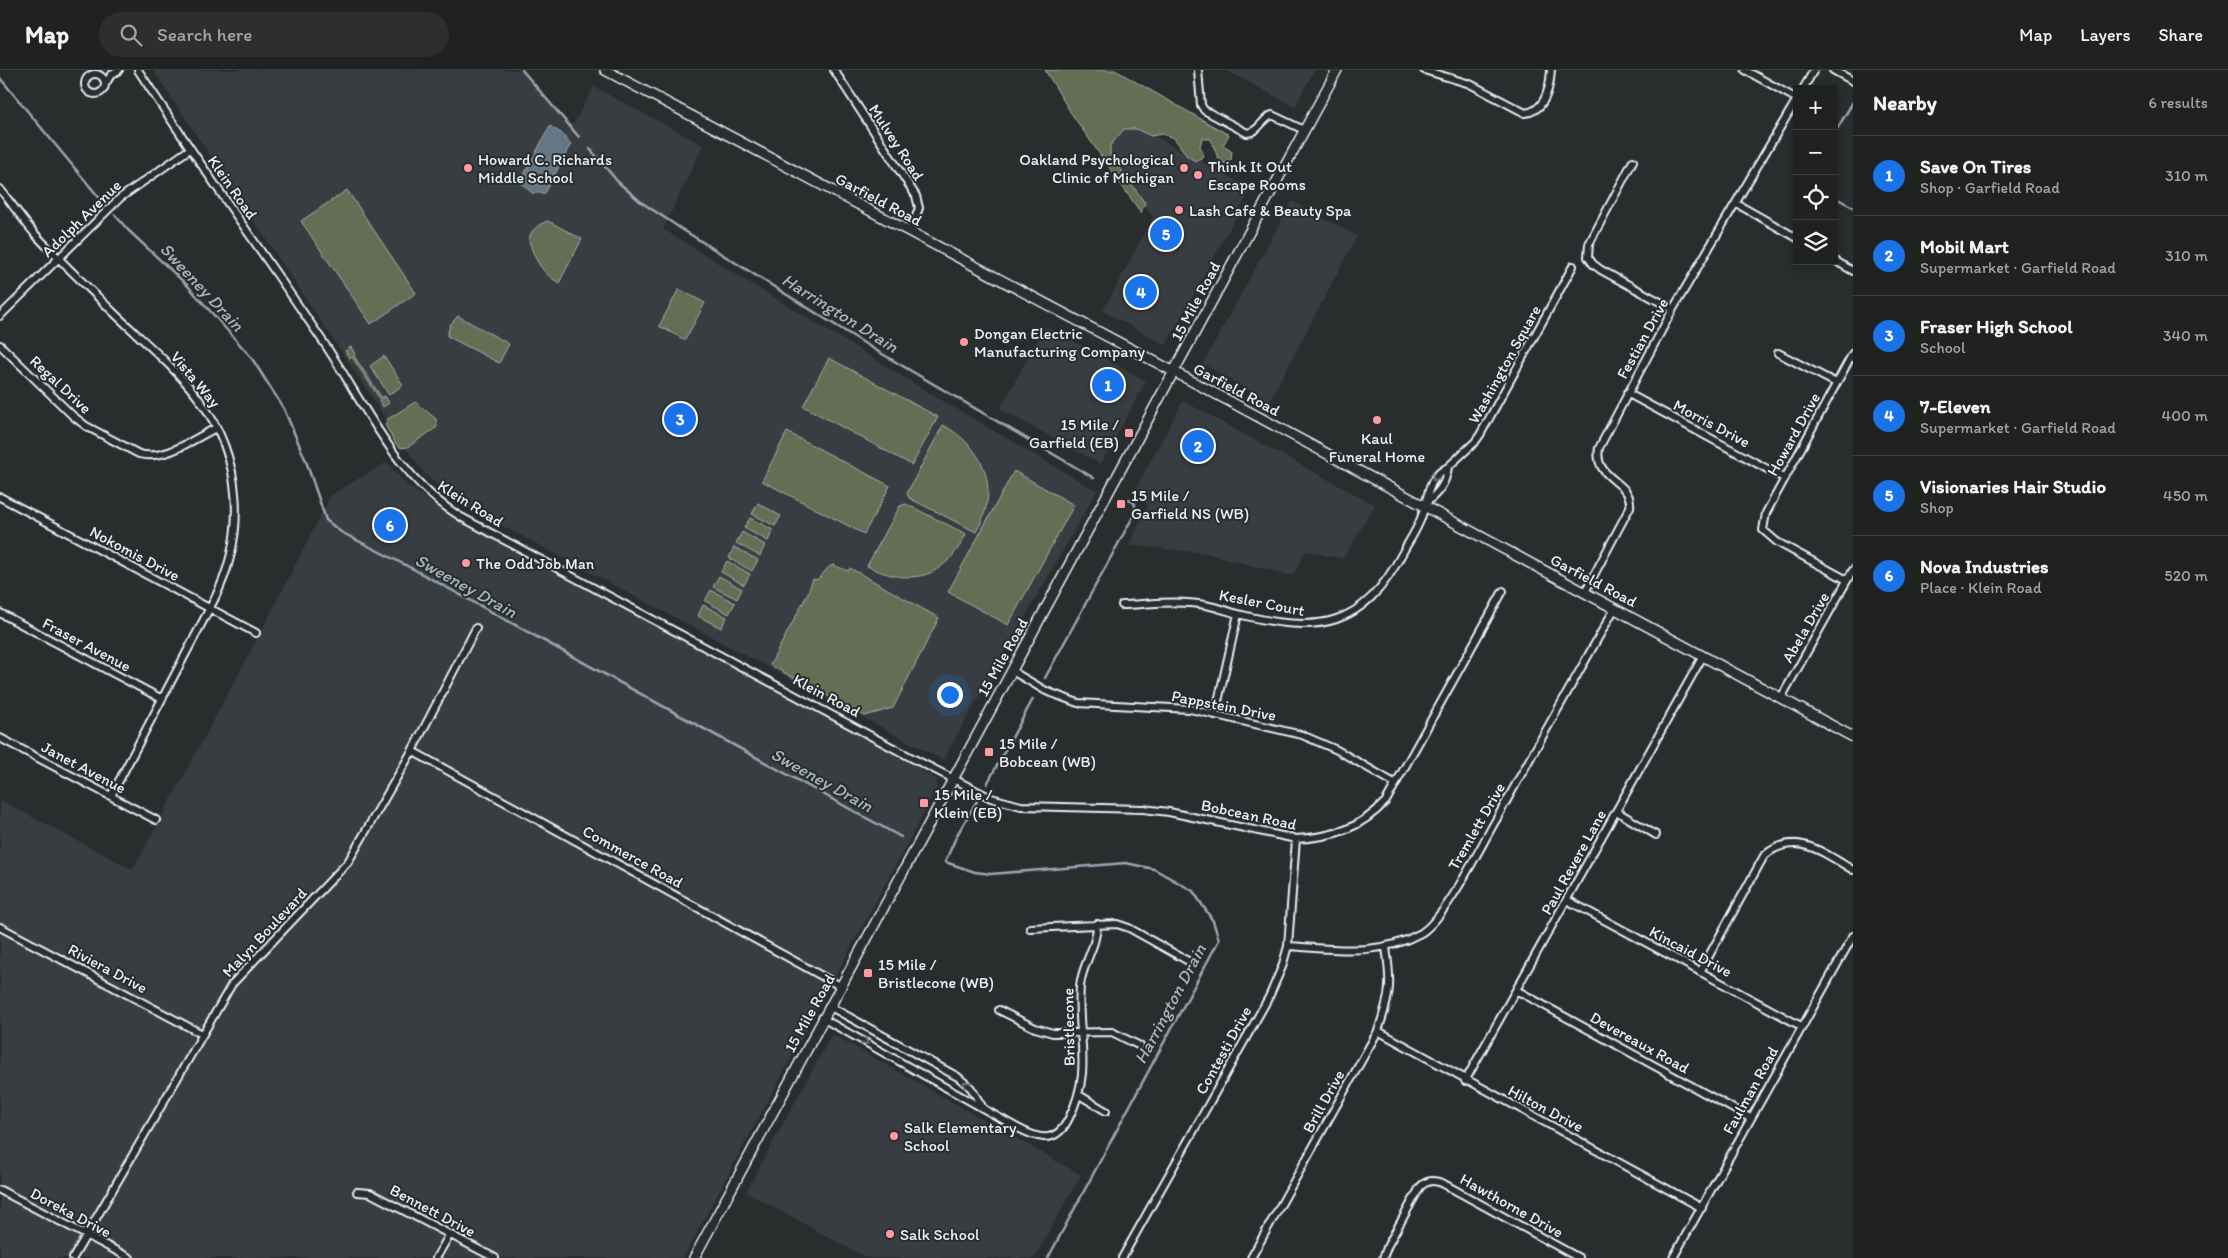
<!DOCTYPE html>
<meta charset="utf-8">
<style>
:root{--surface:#202222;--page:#2d2f2f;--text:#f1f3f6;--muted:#a2a4a5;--line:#3d3f40;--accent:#1a73e8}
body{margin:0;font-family:Itim,sans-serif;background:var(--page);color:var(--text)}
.controls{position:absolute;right:15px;top:15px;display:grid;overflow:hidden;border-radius:0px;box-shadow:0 2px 8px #0003}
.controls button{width:45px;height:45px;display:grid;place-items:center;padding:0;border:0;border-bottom:1px solid var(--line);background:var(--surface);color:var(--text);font:25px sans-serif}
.you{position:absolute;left:949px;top:624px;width:18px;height:18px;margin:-12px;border:4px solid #fff;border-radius:50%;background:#1a73e8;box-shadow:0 0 0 8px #1a73e833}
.badge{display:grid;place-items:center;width:32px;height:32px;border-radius:50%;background:var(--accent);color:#fff;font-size:16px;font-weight:700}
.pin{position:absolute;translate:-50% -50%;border:2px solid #fff;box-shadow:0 1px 5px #0006}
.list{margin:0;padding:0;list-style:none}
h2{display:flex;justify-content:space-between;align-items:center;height:65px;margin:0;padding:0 20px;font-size:21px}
h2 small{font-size:16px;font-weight:400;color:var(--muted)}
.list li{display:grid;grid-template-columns:32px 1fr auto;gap:15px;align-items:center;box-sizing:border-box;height:80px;padding:0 20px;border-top:1px solid var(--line)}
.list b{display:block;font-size:19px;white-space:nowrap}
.list p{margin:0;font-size:16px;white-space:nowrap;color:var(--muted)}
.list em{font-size:16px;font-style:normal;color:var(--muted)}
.icon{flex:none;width:28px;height:28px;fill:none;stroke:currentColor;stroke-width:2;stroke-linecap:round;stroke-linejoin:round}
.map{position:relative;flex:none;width:1853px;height:1188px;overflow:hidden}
header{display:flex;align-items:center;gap:30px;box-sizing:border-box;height:70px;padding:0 25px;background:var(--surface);border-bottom:1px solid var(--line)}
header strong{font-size:24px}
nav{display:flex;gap:28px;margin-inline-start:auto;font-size:18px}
.search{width:350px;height:45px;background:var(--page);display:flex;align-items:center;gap:12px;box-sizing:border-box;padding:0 18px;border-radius:28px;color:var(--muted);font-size:19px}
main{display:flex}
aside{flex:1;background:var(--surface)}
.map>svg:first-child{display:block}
.built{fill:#383d42}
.green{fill:#646e55;stroke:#a6b0a6}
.water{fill:#657685;stroke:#99a7b3}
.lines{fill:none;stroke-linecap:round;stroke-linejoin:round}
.stream{stroke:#99a7b3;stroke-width:2.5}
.minor-casing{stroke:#e8f1f8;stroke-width:10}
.secondary-casing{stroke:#e8f1f8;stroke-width:12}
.minor{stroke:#2a2d2e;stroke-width:6}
.secondary{stroke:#2a2d2e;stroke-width:9}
.oneway{stroke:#6c7275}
.poi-dot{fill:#ff9aa2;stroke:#2a2d2e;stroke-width:2}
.labels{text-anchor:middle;stroke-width:4;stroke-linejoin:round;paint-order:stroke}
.street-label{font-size:16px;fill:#e8f1f8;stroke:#2a2d2e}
.poi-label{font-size:16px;fill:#e8f1f8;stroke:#2a2d2e;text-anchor:start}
.water-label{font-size:18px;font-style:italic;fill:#a6b4be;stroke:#2a2d2e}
</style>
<header>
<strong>Map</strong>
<div class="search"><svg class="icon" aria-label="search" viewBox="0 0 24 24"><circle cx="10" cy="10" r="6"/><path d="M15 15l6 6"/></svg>Search here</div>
<nav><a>Map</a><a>Layers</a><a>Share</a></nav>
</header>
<main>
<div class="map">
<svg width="1853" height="1188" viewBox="0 0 1853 1188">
<rect width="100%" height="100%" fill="#2a2d2e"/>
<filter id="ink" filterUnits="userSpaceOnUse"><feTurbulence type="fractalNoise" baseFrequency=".02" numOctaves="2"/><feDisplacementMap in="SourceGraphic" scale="10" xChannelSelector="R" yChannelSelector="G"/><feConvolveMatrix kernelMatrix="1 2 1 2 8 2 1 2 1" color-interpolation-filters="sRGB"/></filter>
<g filter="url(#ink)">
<!-- built -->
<path class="built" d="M153 0H521L571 58 594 17 703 75 663 159 931 324 1097 421 943 690 467 437 446 423 426 405 403 374Z
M1226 0H1314L1295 37Z
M1055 12 1251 119 1166 275 1103 241 1153 147 1067 34Z
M1292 131 1357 166 1269 332 1203 294Z
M1045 256 1146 311 1101 394 1000 339Z
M1183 331 1375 435 1343 489 1306 481 1293 506 1204 483 1129 475 1148 437 1137 416Z
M387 392 407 415 456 450 887 679 936 709 937 717 935 722 683 1188H0V730L133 800 260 564 331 425Z
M832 964 1081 1105 1034 1188H867L746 1122Z"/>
<!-- green -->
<path class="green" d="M1045 0H1115L1229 65 1223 75 1232 82 1231 90 1225 94 1218 88 1211 69H1202L1200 76 1204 86 1196 91 1188 87 1174 68 1162 64 1151 66 1136 59H1124L1110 76V84L1145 133 1141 143 1071 43Z
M347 120 416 223 371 254 301 151Z
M548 151 582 169 559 213C542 203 534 189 529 170 530 160 539 154 548 151Z
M679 219 705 233 685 270 659 256Z
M458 246 509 274 499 293 447 266 450 255Z
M351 277 355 284 354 286 382 328 385 326 389 333 383 337 379 330 380 329 352 287 349 288 345 281Z
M384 286 403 315 389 325 370 296Z
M829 288 938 347 912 395 803 336Z
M415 332 436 349 437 357 408 377 401 378 396 374 385 355 388 349Z
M943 355C985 378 1001 419 976 462L909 428 907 423Z
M787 362 890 416 864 464 762 411Z
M1014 401 1074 435 1008 555 948 522Z
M758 433 781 446 775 456 752 444Z
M906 434 966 464C945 509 910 517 867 496L900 436Z
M750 448 773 460 768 471 744 458Z
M742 462 765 475 760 486 736 473Z
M734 477 758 490 752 501 729 488Z
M727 491 750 504 744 515 721 502Z
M833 495 848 501 850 498 939 548 893 638 865 646 770 595 807 525 813 509 816 510C824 505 825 498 833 495Z
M719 506 742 519 737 529 713 517Z
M711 520 735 533 729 544 705 531Z
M703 535 727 547 721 558 698 546Z"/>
<!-- water -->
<path class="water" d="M550 56 561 63 571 74 545 123H532L520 112Z"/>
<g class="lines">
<!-- stream -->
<path class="stream" d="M522 0 579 67
M0 8 102 131
M1834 64 1853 32
M590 79 618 112 641 132 680 158 872 278 1094 408
M1834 127 1853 137
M115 145 128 160 187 215 251 287 284 339 306 391 326 450 341 462 415 500 901 767
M1045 608 1135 443V434L1129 429
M987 714 1033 629
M977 731 957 765 945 792 975 802 991 804 1126 793 1154 799 1193 821 1213 851 1219 870 1048 1188"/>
<defs>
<path id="minor" d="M138 0C198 92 262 182 324 273 365 334 396 408 461 447L914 689 991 728 1021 736 1143 739 1169 742 1296 769C1333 767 1360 759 1386 731L1503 521
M834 0 916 126 919 138 910 162
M1198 0 1201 35 1204 40 1247 63C1259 62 1262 49 1272 45L1304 60
M1424 0 1470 14 1525 43C1546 41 1550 16 1551 0
M1833 0 1853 11
M85 14a10 10 0 1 1 20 0a10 10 0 1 1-20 0Z
M106 13 111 5 119 0
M1803 19 1814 0
M1633 91 1589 174 1588 187 1593 194 1601 200 1673 239
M0 119C12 134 23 150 35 164 60 191 87 216 113 242 142 270 175 297 199 329 243 388 247 465 214 530L111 726
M1737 134 1797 168
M1834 190 1853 201
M0 246 120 128 190 79
M0 275 73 346 86 356 139 384C166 391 193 369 216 358
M1778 283 1836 313
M1627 323 1784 408
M1448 397 1475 372 1480 365 1573 196
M0 427 256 563
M1847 510 1777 472 1763 460 1766 443 1853 283
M1585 522 1630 437C1633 410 1593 411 1599 378L1673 239 1797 29 1745 0
M1122 535C1149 534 1178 530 1205 535 1217 537 1227 541 1238 544 1318 564 1363 559 1403 482 1409 471 1417 460 1421 448 1429 428 1426 408 1448 397 1446 415 1437 424 1424 435
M0 543 162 629
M1012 601 1046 621 1078 633 1190 639 1302 665 1337 680 1396 714
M1781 628 1853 500
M1215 645 1238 544
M0 668 156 750
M412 681 840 916
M1616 741 1656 765
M1567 830 1801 956
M0 857 202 964
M1030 858 1117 854 1129 858 1188 891
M1288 876C1335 879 1378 887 1421 863 1446 848 1480 777 1496 750 1535 679 1575 609 1615 538
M1700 902 1764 786C1795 759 1824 783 1853 800
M1516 920 1750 1048
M829 936 958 1007 971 1018 983 1038
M999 940 1035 958 1053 963 1112 962 1140 976
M822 948 1016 1057C1038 1069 1056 1075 1069 1048 1094 998 1076 966 1080 916 1082 894 1097 877 1097 854
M1378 961 1702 1138
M1465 1011 1703 586
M1079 1025 1106 1041
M0 1120 130 1188
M357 1122 370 1123 495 1188
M73 1188 232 914 348 792 412 681 476 558
M436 1188 450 1164
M1122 1188 1269 927 1282 897 1288 876 1296 769
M1251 1188 1378 961C1390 925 1392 916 1386 878
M1383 1188 1388 1175 1420 1117C1427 1110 1433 1110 1442 1113L1579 1188
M1673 1188 1853 866"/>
<path id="secondary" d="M605 0 1231 332 1853 667
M694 1188 1337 0"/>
</defs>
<!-- minor casing -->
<use href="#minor" class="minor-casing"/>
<!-- secondary casing -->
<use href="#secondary" class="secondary-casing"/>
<!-- minor -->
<use href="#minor" class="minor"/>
<!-- secondary -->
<use href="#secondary" class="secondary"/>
</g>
<!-- one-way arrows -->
<defs><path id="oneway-chevron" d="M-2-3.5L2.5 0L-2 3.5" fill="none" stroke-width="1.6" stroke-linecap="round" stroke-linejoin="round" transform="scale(1.25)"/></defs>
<g class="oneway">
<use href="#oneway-chevron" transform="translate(1435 408) rotate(124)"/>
<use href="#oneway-chevron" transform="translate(865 972) rotate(29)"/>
<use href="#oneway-chevron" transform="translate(966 1014) rotate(-135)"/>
</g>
</g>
<!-- markers -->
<g class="poi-dot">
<circle cx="468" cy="98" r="5"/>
<circle cx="1184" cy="98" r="5"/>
<circle cx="1198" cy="105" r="5"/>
<circle cx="1179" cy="140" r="5"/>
<circle cx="964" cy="272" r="5"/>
<circle cx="1377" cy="350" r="5"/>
<rect x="1124" y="358" width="10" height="10" rx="2.5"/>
<rect x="1116" y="429" width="10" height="10" rx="2.5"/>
<circle cx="466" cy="493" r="5"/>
<rect x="984" y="677" width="10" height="10" rx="2.5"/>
<rect x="919" y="728" width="10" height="10" rx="2.5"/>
<rect x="863" y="898" width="10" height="10" rx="2.5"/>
<circle cx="894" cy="1066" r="5"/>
<circle cx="890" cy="1164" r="5"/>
</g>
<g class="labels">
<!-- street labels -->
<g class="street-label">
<text transform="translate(897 72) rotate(57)" y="6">Mulvey Road</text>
<text transform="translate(233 117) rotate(55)" y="6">Klein Road</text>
<text transform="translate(879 129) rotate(28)" y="6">Garfield Road</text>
<text transform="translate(81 148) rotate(-44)" y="6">Adolph Avenue</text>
<text transform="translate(1195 231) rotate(-62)" y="6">15 Mile Road</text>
<text transform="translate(1642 268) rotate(-61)" y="6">Festian Drive</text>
<text transform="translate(1504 294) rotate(-61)" y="6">Washington Square</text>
<text transform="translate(196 309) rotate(50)" y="6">Vista Way</text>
<text transform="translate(61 314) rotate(43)" y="6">Regal Drive</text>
<text transform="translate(1237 319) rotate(28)" y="6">Garfield Road</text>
<text transform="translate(1712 353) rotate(28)" y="6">Morris Drive</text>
<text transform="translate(1793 364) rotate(-61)" y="6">Howard Drive</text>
<text transform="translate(471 433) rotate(32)" y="6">Klein Road</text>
<text transform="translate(135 483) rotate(28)" y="6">Nokomis Drive</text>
<text transform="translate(1594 510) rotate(28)" y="6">Garfield Road</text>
<text transform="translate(1262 532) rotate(11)" y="6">Kesler Court</text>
<text transform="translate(1805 557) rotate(-60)" y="6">Abela Drive</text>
<text transform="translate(87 574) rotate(28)" y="6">Fraser Avenue</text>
<text transform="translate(1002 587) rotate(-61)" y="6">15 Mile Road</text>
<text transform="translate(827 625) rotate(28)" y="6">Klein Road</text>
<text transform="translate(1224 635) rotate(11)" y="6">Pappstein Drive</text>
<text transform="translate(84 697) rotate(28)" y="6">Janet Avenue</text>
<text transform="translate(1249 744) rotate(12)" y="6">Bobcean Road</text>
<text transform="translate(1476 756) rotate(-60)" y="6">Tremlett Drive</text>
<text transform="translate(633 786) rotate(29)" y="6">Commerce Road</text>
<text transform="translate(1573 792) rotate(-61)" y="6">Paul Revere Lane</text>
<text transform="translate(264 862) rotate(-47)" y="6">Malyn Boulevard</text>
<text transform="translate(1691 881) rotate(28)" y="6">Kincaid Drive</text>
<text transform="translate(108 898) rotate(28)" y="6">Riviera Drive</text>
<text transform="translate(809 943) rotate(-61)" y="6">15 Mile Road</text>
<text transform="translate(1068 957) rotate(-91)" y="6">Bristlecone</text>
<text transform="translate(1640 972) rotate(29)" y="6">Devereaux Road</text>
<text transform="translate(1223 980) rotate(-61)" y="6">Contesti Drive</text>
<text transform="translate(1750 1020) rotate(-61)" y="6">Faulman Road</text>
<text transform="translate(1323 1031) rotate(-61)" y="6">Brill Drive</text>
<text transform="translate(1546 1038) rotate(28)" y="6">Hilton Drive</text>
<text transform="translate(1512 1135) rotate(29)" y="6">Hawthorne Drive</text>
<text transform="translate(433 1140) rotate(28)" y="6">Bennett Drive</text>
<text transform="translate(71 1142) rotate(28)" y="6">Doreka Drive</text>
</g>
<!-- poi labels -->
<g class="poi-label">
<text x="478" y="95">Howard C. Richards<tspan x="478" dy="18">Middle School</tspan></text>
<text x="1174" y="95" text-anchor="end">Oakland Psychological<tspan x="1174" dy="18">Clinic of Michigan</tspan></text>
<text x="1208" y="102">Think It Out<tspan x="1208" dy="18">Escape Rooms</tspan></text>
<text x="1189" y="146">Lash Cafe &amp; Beauty Spa</text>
<text x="974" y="269">Dongan Electric<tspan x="974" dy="18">Manufacturing Company</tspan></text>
<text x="1119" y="360" text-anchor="end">15 Mile /<tspan x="1119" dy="18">Garfield (EB)</tspan></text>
<text x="1377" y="374" text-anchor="middle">Kaul<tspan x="1377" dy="18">Funeral Home</tspan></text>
<text x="1131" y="431">15 Mile /<tspan x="1131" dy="18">Garfield NS (WB)</tspan></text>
<text x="476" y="499">The Odd Job Man</text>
<text x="999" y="679">15 Mile /<tspan x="999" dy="18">Bobcean (WB)</tspan></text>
<text x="934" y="730">15 Mile /<tspan x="934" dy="18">Klein (EB)</tspan></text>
<text x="878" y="900">15 Mile /<tspan x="878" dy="18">Bristlecone (WB)</tspan></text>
<text x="904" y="1063">Salk Elementary<tspan x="904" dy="18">School</tspan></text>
<text x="900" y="1170">Salk School</text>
</g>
<!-- water labels -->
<g class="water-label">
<text transform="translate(202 217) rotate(47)" y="6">Sweeney Drain</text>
<text transform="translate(840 243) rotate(32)" y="6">Harrington Drain</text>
<text transform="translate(466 516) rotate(29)" y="6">Sweeney Drain</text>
<text transform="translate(822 710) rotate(29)" y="6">Sweeney Drain</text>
<text transform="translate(1170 934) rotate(-62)" y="6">Harrington Drain</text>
</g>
</g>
</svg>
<div class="controls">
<button>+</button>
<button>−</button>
<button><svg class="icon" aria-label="locate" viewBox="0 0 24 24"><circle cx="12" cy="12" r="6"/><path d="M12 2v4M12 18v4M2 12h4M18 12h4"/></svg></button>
<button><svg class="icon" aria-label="layers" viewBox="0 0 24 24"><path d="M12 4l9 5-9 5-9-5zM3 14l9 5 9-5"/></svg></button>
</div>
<div class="you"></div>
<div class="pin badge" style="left:1108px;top:315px">1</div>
<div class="pin badge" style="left:1198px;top:376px">2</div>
<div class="pin badge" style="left:680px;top:349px">3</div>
<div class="pin badge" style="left:1141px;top:222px">4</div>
<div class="pin badge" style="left:1166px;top:164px">5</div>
<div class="pin badge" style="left:390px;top:455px">6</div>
</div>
<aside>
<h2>Nearby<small>6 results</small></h2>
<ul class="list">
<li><span class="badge">1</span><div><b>Save On Tires</b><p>Shop · Garfield Road</p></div><em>310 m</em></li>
<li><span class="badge">2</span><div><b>Mobil Mart</b><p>Supermarket · Garfield Road</p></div><em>310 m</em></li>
<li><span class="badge">3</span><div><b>Fraser High School</b><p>School</p></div><em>340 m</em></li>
<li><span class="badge">4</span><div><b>7-Eleven</b><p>Supermarket · Garfield Road</p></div><em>400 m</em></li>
<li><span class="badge">5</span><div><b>Visionaries Hair Studio</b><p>Shop</p></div><em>450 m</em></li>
<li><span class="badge">6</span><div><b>Nova Industries</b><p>Place · Klein Road</p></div><em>520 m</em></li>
</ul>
</aside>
</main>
